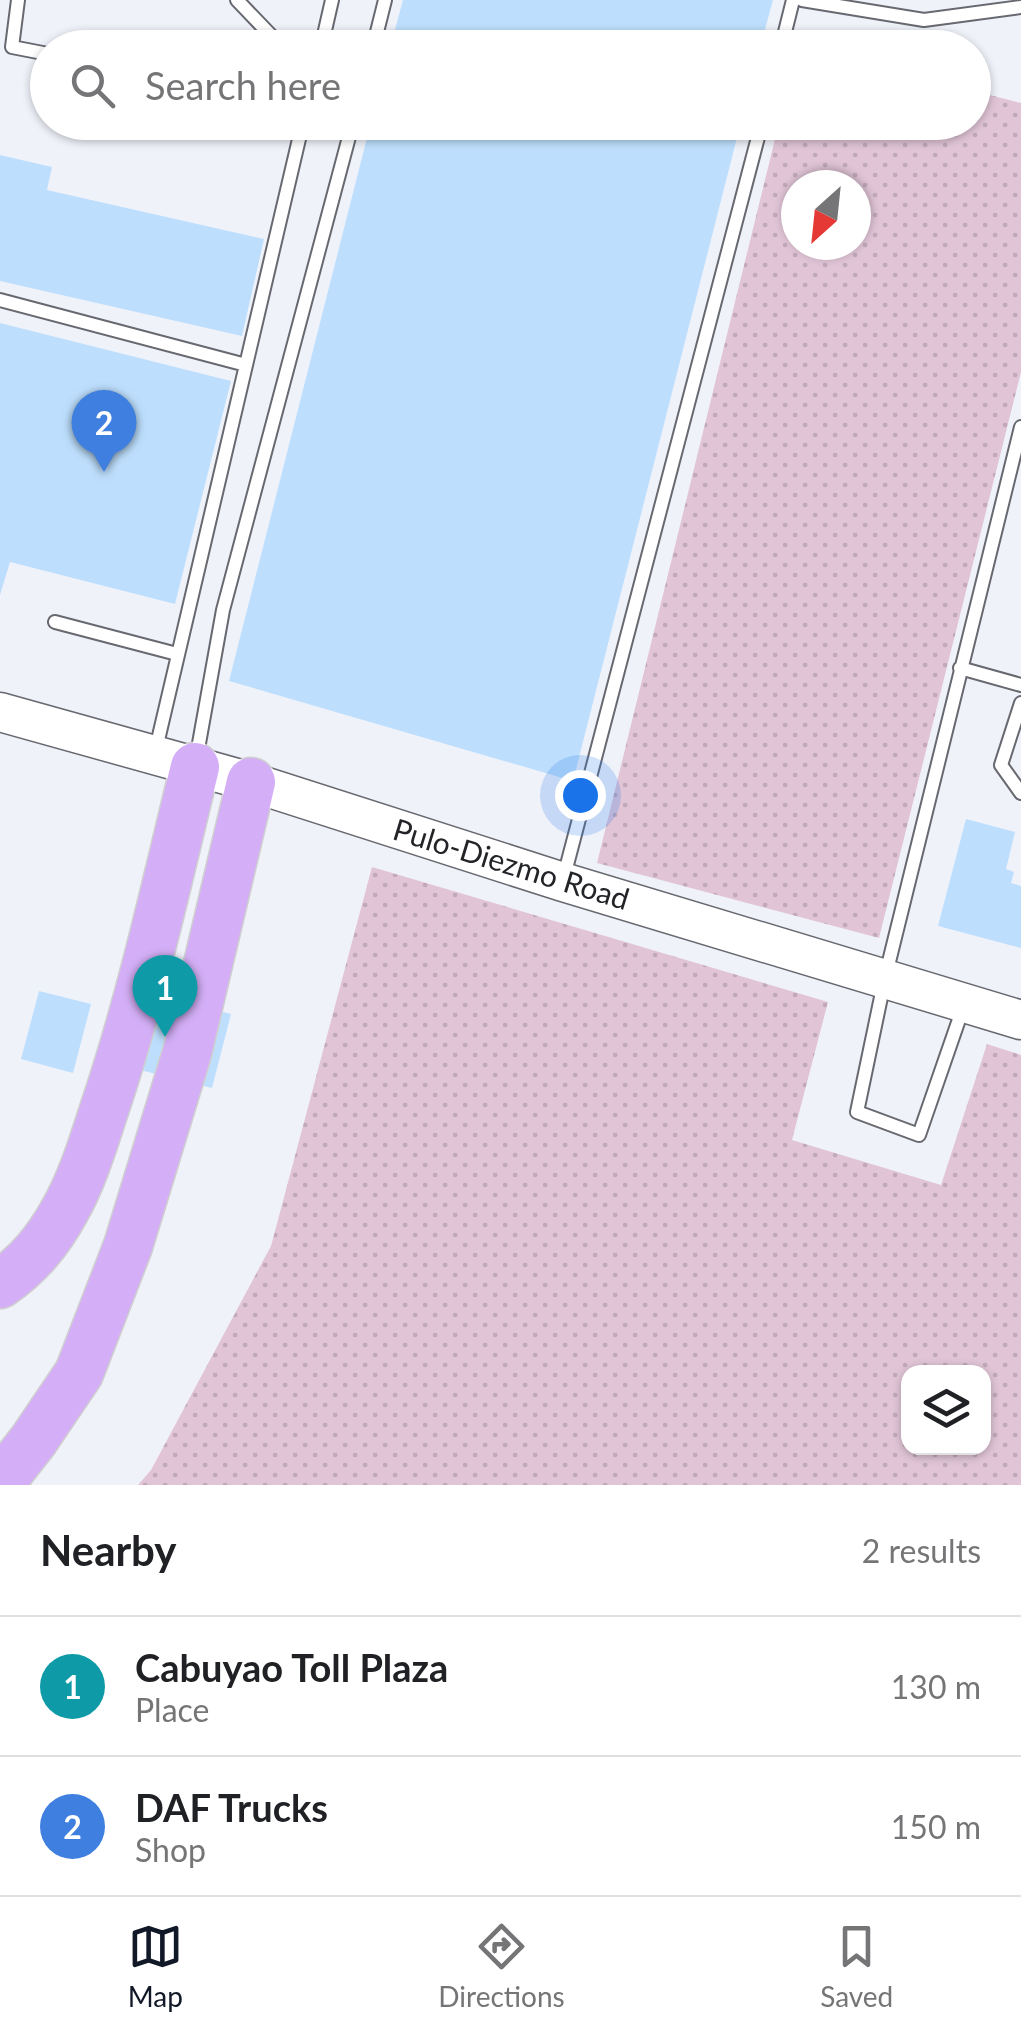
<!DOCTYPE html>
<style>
:root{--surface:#fff;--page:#f6f6f6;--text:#202124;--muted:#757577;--line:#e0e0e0;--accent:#111827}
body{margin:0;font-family:Lato,sans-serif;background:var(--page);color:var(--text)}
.controls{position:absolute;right:30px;bottom:30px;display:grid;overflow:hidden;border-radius:20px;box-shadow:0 2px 8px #0004}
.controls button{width:90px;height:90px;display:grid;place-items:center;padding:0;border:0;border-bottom:2px solid var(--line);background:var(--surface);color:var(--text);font:50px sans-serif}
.compass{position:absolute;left:781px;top:170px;width:90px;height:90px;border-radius:50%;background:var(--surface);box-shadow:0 2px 8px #0004;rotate:207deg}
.you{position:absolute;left:580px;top:795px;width:35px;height:35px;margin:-25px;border:8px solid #fff;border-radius:50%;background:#1a73e8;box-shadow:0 0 0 15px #1a73e833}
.badge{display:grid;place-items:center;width:65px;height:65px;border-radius:50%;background:var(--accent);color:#fff;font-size:32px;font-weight:700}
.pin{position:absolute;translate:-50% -82px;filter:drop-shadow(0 2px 5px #0008)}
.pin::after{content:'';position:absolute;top:52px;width:35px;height:30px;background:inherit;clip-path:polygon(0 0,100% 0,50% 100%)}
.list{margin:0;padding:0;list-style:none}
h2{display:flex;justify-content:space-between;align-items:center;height:130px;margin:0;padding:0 40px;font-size:42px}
h2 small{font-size:32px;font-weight:400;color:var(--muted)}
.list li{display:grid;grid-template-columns:65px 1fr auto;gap:30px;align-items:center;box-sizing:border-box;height:140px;padding:0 40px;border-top:2px solid var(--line)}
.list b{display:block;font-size:38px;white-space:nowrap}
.list p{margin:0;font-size:32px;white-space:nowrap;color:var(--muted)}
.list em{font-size:32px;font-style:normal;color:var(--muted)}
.icon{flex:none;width:55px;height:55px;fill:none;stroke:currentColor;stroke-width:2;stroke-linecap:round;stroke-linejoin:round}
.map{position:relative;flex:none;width:1021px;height:1485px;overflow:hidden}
.search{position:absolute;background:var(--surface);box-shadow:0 2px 8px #0004;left:30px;right:30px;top:30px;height:110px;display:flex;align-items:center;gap:25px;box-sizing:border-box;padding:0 35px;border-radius:55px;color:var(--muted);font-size:38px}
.sheet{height:410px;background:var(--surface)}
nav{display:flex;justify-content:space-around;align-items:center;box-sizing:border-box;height:140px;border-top:2px solid var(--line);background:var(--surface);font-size:28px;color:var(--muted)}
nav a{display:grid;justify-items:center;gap:5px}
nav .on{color:var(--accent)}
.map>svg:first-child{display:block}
.grass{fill:url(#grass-dots);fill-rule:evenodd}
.building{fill:#bddffd}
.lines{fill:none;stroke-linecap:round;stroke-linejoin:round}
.lane-casing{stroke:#686970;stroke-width:16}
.secondary-casing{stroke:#686970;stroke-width:41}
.highway-casing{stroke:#cfcfcf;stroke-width:51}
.lane{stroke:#fff;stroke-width:12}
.secondary{stroke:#fff;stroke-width:38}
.highway{stroke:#d4aff7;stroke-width:48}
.labels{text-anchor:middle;stroke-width:8;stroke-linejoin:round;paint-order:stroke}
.street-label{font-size:30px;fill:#232427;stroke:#fff}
</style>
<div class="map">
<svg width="1021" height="1485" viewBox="0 0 1021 1485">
<defs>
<pattern id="grass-dots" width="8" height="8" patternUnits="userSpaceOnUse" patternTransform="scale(2.5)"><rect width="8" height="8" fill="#e1c5d7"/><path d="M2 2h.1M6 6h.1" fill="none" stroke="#c1a9b9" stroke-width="1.8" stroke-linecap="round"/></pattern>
</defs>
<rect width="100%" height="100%" fill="#f0f2fa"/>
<!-- grass -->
<path class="grass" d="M974 91 1021 103V372L879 938 597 863 779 123 974 122ZM856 185V245H796V185Z
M372 867 828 1002 792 1140 941 1185 987 1044 1021 1055V1485H138L151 1470 271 1246ZM984 1372V1448H908V1372Z"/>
<!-- building -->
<path class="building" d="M403 0H773L760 48H390Z
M371 122H741L573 781 229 681Z
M0 155 52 167 47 190 264 239 242 336 0 281Z
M0 323 231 381 175 604 10 562 0 595Z
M966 819 1015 832 1006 869 1014 872 1011 883 1021 886V948L938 926Z
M119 986 231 1014 212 1088 100 1060Z
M39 991 91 1004 73 1073 21 1059Z"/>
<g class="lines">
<defs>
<path id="lane" d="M18 0 12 47 48 54
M237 0 283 48
M802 0 924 20 1021 7
M321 48 332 0
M373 48 385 0
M781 48 793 0
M0 300 246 365
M55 622 177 654
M960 668 1021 685
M1021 703 1001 765 1021 793
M155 753 303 122
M196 760 223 610 353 122
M563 880 762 122
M964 1005 919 1135 857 1112 885 978 1021 427"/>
<path id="secondary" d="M0 712 251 782 563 882 1021 1020"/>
<path id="highway" d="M0 1284C29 1264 48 1241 65 1210 85 1175 96 1133 109 1095 144 988 168 877 195 767
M0 1483 33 1441 79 1373 128 1246 187 1053 251 782"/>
</defs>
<!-- lane casing -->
<use href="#lane" class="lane-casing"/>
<!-- secondary casing -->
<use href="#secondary" class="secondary-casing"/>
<!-- highway casing -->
<use href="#highway" class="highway-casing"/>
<!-- lane -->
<use href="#lane" class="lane"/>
<!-- secondary -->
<use href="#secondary" class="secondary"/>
<!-- highway -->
<use href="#highway" class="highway"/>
</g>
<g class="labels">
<!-- street labels -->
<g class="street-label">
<text transform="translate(511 865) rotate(17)" y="10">Pulo-Diezmo Road</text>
</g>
</g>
</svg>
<div class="controls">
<button><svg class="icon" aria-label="layers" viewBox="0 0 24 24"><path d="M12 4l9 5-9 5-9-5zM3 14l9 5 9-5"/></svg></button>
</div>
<svg class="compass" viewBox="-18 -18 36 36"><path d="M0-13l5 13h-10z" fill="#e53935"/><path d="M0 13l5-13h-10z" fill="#757577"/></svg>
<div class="you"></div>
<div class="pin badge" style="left:165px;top:1037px;background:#0f9aa8">1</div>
<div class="pin badge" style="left:104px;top:472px;background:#3f7fe0">2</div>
<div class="search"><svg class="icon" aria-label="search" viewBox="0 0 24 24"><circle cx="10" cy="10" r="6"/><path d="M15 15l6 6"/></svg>Search here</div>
</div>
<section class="sheet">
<h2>Nearby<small>2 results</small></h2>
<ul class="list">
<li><span class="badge" style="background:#0f9aa8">1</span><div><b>Cabuyao Toll Plaza</b><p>Place</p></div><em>130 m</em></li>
<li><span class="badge" style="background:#3f7fe0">2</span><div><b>DAF Trucks</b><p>Shop</p></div><em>150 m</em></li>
</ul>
</section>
<nav>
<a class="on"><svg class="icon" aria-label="map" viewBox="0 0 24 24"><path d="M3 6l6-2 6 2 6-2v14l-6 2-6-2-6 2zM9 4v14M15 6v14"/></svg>Map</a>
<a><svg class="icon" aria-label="directions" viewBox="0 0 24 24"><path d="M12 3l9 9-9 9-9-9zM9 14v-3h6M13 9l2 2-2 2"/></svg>Directions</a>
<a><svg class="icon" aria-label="saved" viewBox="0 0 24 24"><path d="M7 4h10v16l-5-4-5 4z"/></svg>Saved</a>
</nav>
